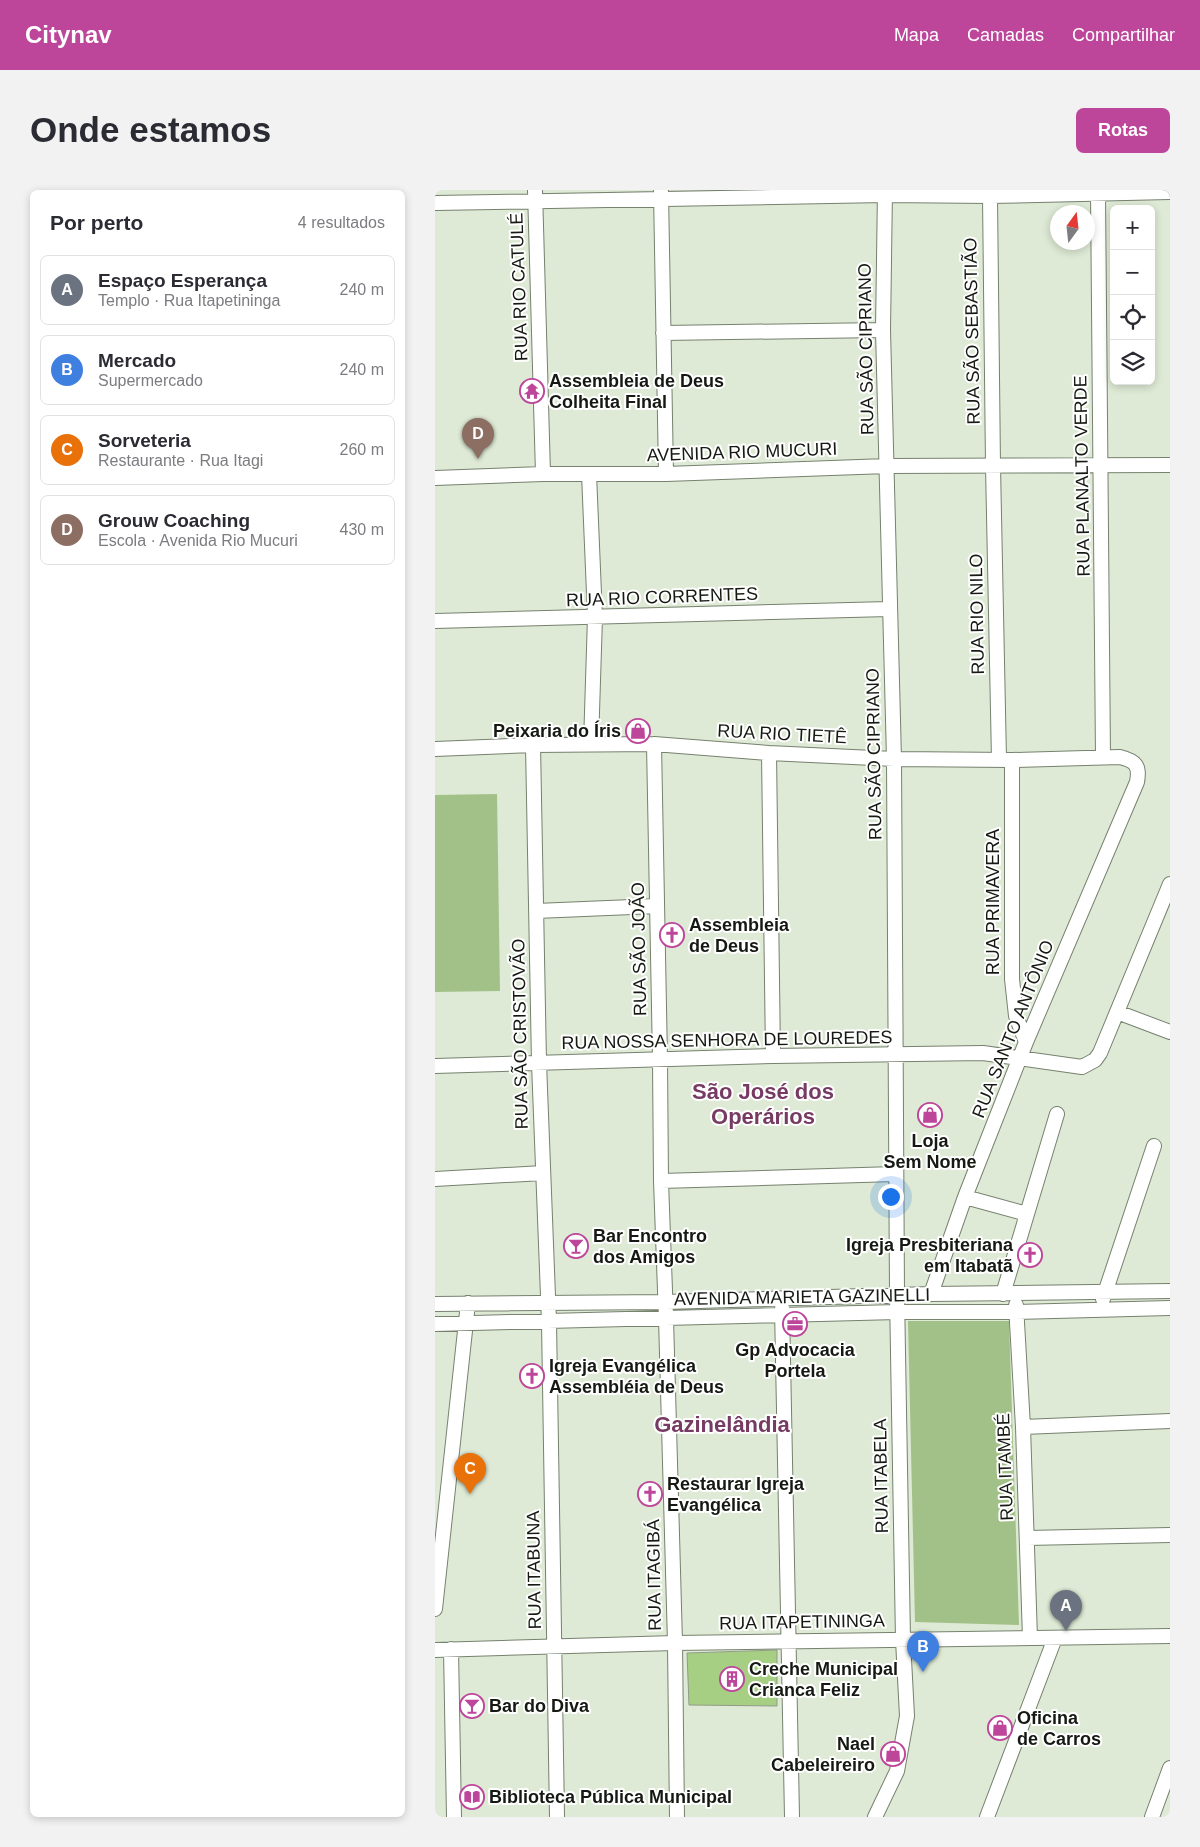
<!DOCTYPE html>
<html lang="pt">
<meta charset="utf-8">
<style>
:root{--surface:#fff;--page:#f2f2f3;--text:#2b2b33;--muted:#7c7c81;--line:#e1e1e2;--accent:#bd459a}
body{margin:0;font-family:Helvetica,sans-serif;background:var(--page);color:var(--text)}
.controls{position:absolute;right:15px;top:15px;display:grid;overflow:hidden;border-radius:8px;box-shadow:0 2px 8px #0003}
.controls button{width:45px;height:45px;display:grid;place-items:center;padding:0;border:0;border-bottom:1px solid var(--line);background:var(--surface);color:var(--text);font:25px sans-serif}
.compass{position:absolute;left:615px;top:15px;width:45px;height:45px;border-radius:50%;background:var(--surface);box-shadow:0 2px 8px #0003;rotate:15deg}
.you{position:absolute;left:455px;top:1006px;width:18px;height:18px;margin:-12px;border:4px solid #fff;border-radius:50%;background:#1a73e8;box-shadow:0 0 0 8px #1a73e833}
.badge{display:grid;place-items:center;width:32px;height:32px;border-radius:50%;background:var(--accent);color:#fff;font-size:16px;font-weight:700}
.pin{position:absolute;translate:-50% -41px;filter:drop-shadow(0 1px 2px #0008)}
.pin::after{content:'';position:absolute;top:26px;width:18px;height:15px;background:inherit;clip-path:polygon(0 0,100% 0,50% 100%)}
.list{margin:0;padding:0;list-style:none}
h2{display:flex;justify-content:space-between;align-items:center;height:65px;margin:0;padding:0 20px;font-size:21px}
h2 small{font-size:16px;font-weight:400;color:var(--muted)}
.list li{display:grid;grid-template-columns:32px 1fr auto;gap:15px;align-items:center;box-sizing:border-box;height:70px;margin:0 10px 10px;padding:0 10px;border:1px solid var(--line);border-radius:8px}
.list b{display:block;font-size:19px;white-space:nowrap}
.list p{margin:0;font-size:16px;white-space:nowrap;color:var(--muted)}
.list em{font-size:16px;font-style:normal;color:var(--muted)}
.icon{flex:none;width:28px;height:28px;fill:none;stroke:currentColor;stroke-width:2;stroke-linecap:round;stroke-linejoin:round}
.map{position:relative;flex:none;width:735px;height:1627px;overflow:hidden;border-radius:8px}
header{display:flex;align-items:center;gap:30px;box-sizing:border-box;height:70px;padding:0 25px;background:var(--accent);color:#fff}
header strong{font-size:24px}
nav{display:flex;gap:28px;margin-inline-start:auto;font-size:18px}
.intro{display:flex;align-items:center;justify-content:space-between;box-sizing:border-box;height:120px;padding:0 30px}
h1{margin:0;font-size:35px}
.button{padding:12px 22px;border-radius:8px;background:var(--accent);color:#fff;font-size:18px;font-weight:700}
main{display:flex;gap:30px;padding:0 30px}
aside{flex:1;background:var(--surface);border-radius:8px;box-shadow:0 2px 8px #0003}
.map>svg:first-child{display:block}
.green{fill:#a2c188}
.building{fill:#a7cf83;stroke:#909b88}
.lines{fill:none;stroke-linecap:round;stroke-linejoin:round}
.street-casing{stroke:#76816e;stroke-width:16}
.street{stroke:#fff;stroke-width:14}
.labels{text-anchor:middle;stroke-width:4;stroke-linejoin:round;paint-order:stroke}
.street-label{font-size:18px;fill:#151912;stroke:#fff}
.poi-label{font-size:18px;font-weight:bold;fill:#151912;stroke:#fff;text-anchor:start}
.district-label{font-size:22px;font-weight:bold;fill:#773b63;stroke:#fff}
</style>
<header>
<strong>Citynav</strong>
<nav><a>Mapa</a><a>Camadas</a><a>Compartilhar</a></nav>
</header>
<div class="intro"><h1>Onde estamos</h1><a class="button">Rotas</a></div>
<main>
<aside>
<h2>Por perto<small>4 resultados</small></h2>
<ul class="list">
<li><span class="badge" style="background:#6b7280">A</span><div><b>Espaço Esperança</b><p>Templo · Rua Itapetininga</p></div><em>240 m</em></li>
<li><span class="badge" style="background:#3f7fe0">B</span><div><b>Mercado</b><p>Supermercado</p></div><em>240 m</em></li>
<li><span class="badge" style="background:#e8710a">C</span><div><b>Sorveteria</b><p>Restaurante · Rua Itagi</p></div><em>260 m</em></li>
<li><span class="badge" style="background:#8d6e63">D</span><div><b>Grouw Coaching</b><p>Escola · Avenida Rio Mucuri</p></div><em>430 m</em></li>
</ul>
</aside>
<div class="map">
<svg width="735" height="1627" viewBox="0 0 735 1627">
<rect width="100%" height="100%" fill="#deead5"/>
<!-- green -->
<path class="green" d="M62 604 65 801 0 802V605Z
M473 1131H574L584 1435 480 1432Z"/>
<!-- building -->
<path class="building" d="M342 1460V1516L254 1515 252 1463Z"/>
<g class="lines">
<defs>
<path id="street" d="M100 0 108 284
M226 2 231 284
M663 4 668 567
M555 6 558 276 564 570
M0 13 450 5 555 6 735 2
M228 143 448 140
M154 284 160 427 156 554
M0 288 108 284H231L452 276 735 275
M0 431 454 419
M219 554 225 870 226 991 231 1128 240 1453 242 1627
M98 555 104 873 114 1132 122 1627
M0 559 98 555 219 554 334 563 459 569 577 570 685 567C701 571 705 576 702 592L591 852 530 1007 496 1104
M334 563 338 866
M577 570V789L581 826 591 852
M101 721 221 716
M682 822 735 842
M0 876 338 866 548 863 647 877 660 870 665 863 735 694
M0 989 108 983
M226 991 460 984
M530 1007 592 1024
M568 1104 622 924
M668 1109 719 956
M0 1114 231 1112 496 1104 735 1101
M581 1115 588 1237 595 1448
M347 1118 357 1627
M0 1134 462 1122H581L735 1118
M588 1237 735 1231
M592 1348 735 1345
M0 1419 33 1113
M16 1459 19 1627
M0 1460 240 1453 735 1446
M440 1627 462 1581 472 1526 468 1450 462 1105 459 569 448 140 450 0
M552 1627 620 1448
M717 1627 735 1578"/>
</defs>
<!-- street casing -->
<use href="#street" class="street-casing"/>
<!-- street -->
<use href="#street" class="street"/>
</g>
<!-- icons -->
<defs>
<symbol id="temple-ring" viewBox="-11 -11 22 22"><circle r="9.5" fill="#fff" stroke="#bd459a" stroke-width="1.5"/><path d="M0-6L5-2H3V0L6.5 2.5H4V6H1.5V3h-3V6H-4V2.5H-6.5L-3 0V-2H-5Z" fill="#bd459a"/></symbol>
<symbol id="shop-ring" viewBox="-11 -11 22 22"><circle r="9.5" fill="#fff" stroke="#bd459a" stroke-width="1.5"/><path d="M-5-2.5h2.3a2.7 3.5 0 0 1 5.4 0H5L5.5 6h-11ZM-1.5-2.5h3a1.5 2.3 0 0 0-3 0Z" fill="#bd459a"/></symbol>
<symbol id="church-ring" viewBox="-11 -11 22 22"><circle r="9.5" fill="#fff" stroke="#bd459a" stroke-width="1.5"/><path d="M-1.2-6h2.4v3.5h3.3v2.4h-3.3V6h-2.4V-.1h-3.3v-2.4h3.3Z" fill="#bd459a"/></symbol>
<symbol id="bar-ring" viewBox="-11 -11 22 22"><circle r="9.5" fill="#fff" stroke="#bd459a" stroke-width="1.5"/><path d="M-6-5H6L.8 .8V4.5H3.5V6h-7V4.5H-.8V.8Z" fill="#bd459a"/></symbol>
<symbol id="office-ring" viewBox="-11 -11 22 22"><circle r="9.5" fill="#fff" stroke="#bd459a" stroke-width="1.5"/><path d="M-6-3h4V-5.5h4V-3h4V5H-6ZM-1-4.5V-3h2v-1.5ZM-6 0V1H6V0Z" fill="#bd459a"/></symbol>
<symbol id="building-ring" viewBox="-11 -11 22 22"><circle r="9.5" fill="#fff" stroke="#bd459a" stroke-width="1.5"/><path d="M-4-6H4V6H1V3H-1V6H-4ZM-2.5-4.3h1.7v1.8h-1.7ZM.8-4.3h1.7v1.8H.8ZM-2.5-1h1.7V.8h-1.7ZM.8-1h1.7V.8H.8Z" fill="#bd459a"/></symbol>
<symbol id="library-ring" viewBox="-11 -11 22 22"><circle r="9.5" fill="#fff" stroke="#bd459a" stroke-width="1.5"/><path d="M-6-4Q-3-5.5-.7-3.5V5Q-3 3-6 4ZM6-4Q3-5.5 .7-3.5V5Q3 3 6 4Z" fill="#bd459a"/></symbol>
</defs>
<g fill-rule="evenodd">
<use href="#temple-ring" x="83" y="187" width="28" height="28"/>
<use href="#shop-ring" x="189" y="527" width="28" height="28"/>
<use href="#church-ring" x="223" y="731" width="28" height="28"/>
<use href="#shop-ring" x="481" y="911" width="28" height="28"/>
<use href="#bar-ring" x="127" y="1042" width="28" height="28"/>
<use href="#church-ring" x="581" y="1051" width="28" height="28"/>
<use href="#office-ring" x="346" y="1120" width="28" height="28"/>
<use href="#church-ring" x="83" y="1172" width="28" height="28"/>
<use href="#church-ring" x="201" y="1290" width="28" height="28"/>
<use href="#building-ring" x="283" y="1475" width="28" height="28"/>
<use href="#bar-ring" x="23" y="1502" width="28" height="28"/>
<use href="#shop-ring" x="551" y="1524" width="28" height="28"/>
<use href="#shop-ring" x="444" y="1550" width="28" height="28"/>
<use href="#library-ring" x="23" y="1593" width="28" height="28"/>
</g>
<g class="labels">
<!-- street labels -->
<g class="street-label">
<text transform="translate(84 97) rotate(-92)" y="6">RUA RIO CATULÉ</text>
<text transform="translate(537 141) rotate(-91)" y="6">RUA SÃO SEBASTIÃO</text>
<text transform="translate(431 159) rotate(-91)" y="6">RUA SÃO CIPRIANO</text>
<text transform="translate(307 262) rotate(-2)" y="6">AVENIDA RIO MUCURI</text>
<text transform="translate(647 286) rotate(-91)" y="6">RUA PLANALTO VERDE</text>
<text transform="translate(227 407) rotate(-2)" y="6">RUA RIO CORRENTES</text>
<text transform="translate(542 424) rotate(-91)" y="6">RUA RIO NILO</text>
<text transform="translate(347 544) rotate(3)" y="6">RUA RIO TIETÊ</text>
<text transform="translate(439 564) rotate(-91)" y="6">RUA SÃO CIPRIANO</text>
<text transform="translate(558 712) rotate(-90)" y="6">RUA PRIMAVERA</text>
<text transform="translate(204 759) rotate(-91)" y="6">RUA SÃO JOÃO</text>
<text transform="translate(578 839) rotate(-68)" y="6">RUA SANTO ANTÔNIO</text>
<text transform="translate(85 844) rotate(-91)" y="6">RUA SÃO CRISTOVÃO</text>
<text transform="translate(292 850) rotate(-1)" y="6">RUA NOSSA SENHORA DE LOUREDES</text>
<text transform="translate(367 1107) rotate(-1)" y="6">AVENIDA MARIETA GAZINELLI</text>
<text transform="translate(570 1277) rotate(-92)" y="6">RUA ITAMBÉ</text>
<text transform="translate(446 1286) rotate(-91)" y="6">RUA ITABELA</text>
<text transform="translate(99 1380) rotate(-91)" y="6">RUA ITABUNA</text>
<text transform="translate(219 1385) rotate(-91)" y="6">RUA ITAGIBÁ</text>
<text transform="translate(367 1432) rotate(-1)" y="6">RUA ITAPETININGA</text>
</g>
<!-- poi labels -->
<g class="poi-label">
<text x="114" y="197">Assembleia de Deus<tspan x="114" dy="21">Colheita Final</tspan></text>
<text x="186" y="547" text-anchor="end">Peixaria do Íris</text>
<text x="254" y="741">Assembleia<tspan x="254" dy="21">de Deus</tspan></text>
<text x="495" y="957" text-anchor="middle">Loja<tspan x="495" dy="21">Sem Nome</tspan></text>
<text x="158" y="1052">Bar Encontro<tspan x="158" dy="21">dos Amigos</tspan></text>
<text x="578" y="1061" text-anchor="end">Igreja Presbiteriana<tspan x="578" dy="21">em Itabatã</tspan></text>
<text x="360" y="1166" text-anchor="middle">Gp Advocacia<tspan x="360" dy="21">Portela</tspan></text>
<text x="114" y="1182">Igreja Evangélica<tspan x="114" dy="21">Assembléia de Deus</tspan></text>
<text x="232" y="1300">Restaurar Igreja<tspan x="232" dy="21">Evangélica</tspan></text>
<text x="314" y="1485">Creche Municipal<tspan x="314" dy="21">Crianca Feliz</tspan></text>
<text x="54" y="1522">Bar do Diva</text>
<text x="582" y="1534">Oficina<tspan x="582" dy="21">de Carros</tspan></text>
<text x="440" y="1560" text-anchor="end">Nael<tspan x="440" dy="21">Cabeleireiro</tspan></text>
<text x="54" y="1613">Biblioteca Pública Municipal</text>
</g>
<!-- district labels -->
<g class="district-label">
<text x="328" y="909">São José dos<tspan x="328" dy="25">Operários</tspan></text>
<text x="287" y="1242">Gazinelândia</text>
</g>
</g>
</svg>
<div class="controls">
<button>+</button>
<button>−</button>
<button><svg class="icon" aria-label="locate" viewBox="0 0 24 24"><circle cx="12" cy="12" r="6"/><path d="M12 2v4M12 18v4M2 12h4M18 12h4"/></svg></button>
<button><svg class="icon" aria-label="layers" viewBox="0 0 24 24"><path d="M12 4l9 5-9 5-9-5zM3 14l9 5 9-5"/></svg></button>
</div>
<svg class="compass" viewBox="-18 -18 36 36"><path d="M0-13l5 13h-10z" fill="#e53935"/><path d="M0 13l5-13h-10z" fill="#7c7c81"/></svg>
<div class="you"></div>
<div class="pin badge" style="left:631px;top:1441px;background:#6b7280">A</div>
<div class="pin badge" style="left:488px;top:1482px;background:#3f7fe0">B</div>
<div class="pin badge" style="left:35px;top:1304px;background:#e8710a">C</div>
<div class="pin badge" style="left:43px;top:269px;background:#8d6e63">D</div>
</div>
</main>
